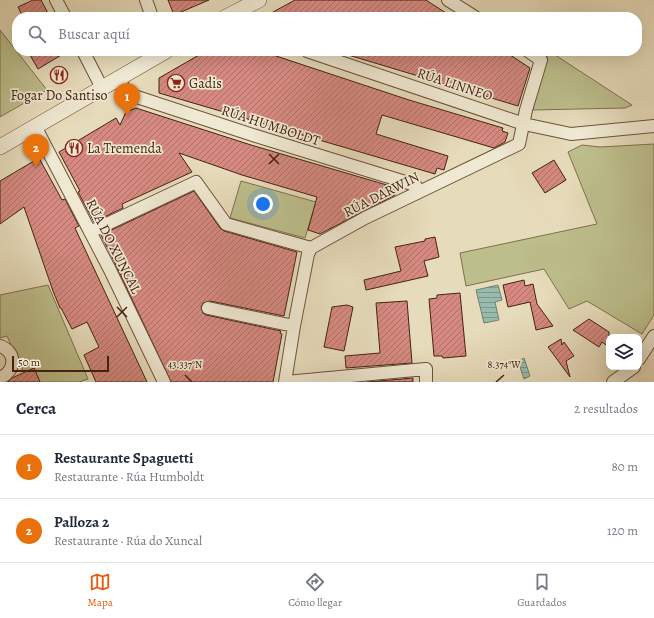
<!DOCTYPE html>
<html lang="es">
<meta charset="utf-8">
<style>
:root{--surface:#fff;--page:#f2f2f3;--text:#1f2937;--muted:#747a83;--line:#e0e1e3;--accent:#ea580c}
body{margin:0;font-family:Alegreya,serif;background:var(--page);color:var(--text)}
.controls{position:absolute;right:12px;bottom:12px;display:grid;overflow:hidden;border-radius:8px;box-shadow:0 4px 16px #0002}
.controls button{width:36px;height:36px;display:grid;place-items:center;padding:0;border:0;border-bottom:1px solid var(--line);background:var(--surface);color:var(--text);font:20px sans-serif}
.scale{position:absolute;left:12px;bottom:10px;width:97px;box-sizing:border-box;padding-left:4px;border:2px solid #452310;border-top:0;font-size:11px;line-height:14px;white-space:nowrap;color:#452310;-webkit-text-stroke:3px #efe8d2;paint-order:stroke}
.you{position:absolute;left:263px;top:204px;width:14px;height:14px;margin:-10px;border:3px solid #fff;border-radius:50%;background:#1a73e8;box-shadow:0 0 0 6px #1a73e833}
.badge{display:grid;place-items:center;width:26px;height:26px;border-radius:50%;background:var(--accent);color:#fff;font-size:13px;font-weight:700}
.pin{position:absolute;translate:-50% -33px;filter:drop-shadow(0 1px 2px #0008)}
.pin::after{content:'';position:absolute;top:21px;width:14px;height:12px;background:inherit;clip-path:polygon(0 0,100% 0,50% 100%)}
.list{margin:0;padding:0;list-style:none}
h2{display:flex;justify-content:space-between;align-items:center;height:52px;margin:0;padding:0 16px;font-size:17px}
h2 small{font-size:13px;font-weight:400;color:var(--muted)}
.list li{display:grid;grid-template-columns:26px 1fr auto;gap:12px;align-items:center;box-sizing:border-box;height:64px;padding:0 16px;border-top:1px solid var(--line)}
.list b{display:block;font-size:15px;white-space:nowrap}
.list p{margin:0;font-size:13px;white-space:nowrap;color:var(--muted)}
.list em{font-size:13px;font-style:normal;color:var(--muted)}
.icon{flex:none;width:22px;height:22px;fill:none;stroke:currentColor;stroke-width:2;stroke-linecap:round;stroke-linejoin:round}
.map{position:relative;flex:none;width:654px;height:382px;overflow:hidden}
.search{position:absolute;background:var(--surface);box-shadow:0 4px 16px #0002;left:12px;right:12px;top:12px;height:44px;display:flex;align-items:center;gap:10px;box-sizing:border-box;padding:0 14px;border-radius:16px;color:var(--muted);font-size:15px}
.sheet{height:180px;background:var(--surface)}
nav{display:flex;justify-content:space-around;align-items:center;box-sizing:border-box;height:56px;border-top:1px solid var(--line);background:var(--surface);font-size:11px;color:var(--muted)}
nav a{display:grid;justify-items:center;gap:2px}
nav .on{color:var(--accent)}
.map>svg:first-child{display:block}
.green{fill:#bcbe8b;stroke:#80704e}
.water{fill:url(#water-rules);stroke:#767e6e}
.building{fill:url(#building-hatch);stroke:#452310}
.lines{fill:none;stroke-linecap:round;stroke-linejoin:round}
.minor-casing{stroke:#6d513a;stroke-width:14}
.tertiary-casing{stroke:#6d513a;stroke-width:16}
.minor{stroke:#efe8d2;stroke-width:12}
.tertiary{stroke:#efe8d2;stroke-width:15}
.ticks{fill:none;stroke:#452310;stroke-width:1.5}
.labels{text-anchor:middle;stroke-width:3.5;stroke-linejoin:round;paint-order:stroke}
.poi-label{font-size:14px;fill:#452310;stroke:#efe8d2;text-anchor:start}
.street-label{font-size:14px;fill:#452310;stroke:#efe8d2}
.ticks-label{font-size:10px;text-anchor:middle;fill:#452310;stroke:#efe8d2;stroke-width:3.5;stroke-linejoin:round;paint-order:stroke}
</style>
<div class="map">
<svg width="654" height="382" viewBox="0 0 654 382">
<defs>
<pattern id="water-rules" width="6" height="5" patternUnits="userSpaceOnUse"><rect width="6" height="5" fill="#97bbac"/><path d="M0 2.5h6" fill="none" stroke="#7d988b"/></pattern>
<pattern id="building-hatch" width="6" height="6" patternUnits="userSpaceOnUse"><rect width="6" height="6" fill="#d58980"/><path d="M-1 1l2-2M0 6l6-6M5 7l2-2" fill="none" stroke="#af7067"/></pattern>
</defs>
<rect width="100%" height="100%" fill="#e6dbba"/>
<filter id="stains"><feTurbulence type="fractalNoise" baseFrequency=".005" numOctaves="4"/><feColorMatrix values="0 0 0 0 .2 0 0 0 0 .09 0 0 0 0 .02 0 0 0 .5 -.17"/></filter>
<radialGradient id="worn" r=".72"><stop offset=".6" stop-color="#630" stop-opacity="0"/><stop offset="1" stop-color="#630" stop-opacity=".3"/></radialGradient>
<!-- green -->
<path class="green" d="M0 30 47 90 0 117Z
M542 51H549L632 105 625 108 532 110 545 65V57Z
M654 144V315L642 334 587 301 569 309 544 269 466 286 460 253 597 224 568 152 582 145 600 147Z
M241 181 316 202 305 238 230 218Z
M48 285 88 379 79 382H40L34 368 24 373 7 336 0 338V295Z"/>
<!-- water -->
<path class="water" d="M498 285 502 300 495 302 499 320 484 323 476 290Z
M524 358 530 376 524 379 518 361Z"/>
<!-- building -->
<path class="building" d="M33 0H41L50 17H23L18 7Z
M168 0H209L174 15Z
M295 0H426L452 17H264Z
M37 51H68L38 69 30 55Z
M206 51H261L409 100 503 128 502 131 508 133 505 142 494 148 382 115 376 134 448 156 444 170 437 168 435 174 159 93V78Z
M346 51H504L530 68 518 106 345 54Z
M136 108 251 145 397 188 395 195 320 234 308 230 317 197 242 175 179 153 192 172 122 204 123 208 94 222 78 192 80 191 59 152 116 118 120 125 126 112Z
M39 158 62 200 65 199 79 226 75 228 147 382H96L84 355 99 347 87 322 72 329 61 308H60L53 291 24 207 0 224V181Z
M554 160 566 180 545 193 532 173Z
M194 191 220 228 224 231 297 252 284 316 210 301 203 303 201 307 203 313 206 315 281 331 280 333 282 334 273 382H171L113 259 101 235Z
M435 237 439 257 424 261 428 276 366 290 364 280 401 271 395 247 425 241V239Z
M524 280 525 286 533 284 537 304 553 326 536 330 530 302 508 307 503 285Z
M460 293 466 356 443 358 442 356H434L429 299 437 298V295Z
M407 301 412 363 346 368 345 356 380 353 376 303Z
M347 305 353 307 344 351 324 347 332 307Z
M589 319 609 332V347L602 342 599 347 573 330Z
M561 339 562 345 564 342 574 356 566 361 570 377 548 347Z
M34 368 40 382H8L12 378Z
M413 378V382H367Z"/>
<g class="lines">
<defs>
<path id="minor" d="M56 0 65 17
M146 0 152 17
M448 0 475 17
M83 51 102 88
M307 51 524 124 571 134 654 126
M117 80 131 95 256 136 415 185 419 192
M35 126 110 270 164 382
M90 232 196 182 226 224 311 248
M208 308 294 326
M0 346C17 352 16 371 0 378
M639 359 654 336
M285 382 294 326 308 254 311 248 365 218 519 144 526 110 541 60 528 51
M286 382 426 369V382
M613 382 634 367"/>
<path id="tertiary" d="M226 17 259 0
M0 147 166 51"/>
</defs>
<!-- minor casing -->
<use href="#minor" class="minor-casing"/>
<!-- tertiary casing -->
<use href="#tertiary" class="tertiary-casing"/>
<!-- minor -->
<use href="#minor" class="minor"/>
<!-- tertiary -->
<use href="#tertiary" class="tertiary"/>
</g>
<!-- ticks -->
<path class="ticks" d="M269 154 279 164M269 164 279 154M117 307 127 317M117 317 127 307M185 375 192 382M496 382 504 375"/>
<!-- icons -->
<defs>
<symbol id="restaurant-ring" viewBox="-11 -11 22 22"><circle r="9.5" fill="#efe8d2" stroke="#8f2418" stroke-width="1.5"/><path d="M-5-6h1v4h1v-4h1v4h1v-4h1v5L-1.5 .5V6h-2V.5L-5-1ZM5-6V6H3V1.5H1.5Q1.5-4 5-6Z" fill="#8f2418"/></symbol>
<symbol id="supermarket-ring" viewBox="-11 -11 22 22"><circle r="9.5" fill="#efe8d2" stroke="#8f2418" stroke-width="1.5"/><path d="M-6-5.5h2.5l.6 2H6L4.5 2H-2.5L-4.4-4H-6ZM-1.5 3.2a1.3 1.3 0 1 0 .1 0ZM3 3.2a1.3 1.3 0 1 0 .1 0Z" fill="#8f2418"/></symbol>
</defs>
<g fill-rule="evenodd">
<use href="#restaurant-ring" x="49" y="65" width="20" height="20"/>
<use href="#supermarket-ring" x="166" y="73" width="20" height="20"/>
<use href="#restaurant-ring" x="64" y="138" width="20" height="20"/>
</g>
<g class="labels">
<!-- poi labels -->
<g class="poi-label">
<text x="189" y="88">Gadis</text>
<text x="59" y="100" text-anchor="middle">Fogar Do Santiso</text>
<text x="87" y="153">La Tremenda</text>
</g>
<!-- street labels -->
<g class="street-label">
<text transform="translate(455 84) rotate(18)" y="5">RÚA LINNEO</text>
<text transform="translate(271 125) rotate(18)" y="5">RÚA HUMBOLDT</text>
<text transform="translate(381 194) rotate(-27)" y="5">RÚA DARWIN</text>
<text transform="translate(114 246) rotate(63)" y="5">RÚA DO XUNCAL</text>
</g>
</g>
<g class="ticks-label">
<text x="185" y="368">43.337°N</text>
<text x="504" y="368">8.374°W</text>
</g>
<rect width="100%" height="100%" filter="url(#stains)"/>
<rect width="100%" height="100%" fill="url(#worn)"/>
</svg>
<div class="controls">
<button><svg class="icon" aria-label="layers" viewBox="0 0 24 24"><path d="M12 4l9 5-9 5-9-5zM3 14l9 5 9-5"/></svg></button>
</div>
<div class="scale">50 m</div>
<div class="you"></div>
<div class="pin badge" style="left:127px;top:116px;background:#e8710a">1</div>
<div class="pin badge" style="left:36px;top:167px;background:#e8710a">2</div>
<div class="search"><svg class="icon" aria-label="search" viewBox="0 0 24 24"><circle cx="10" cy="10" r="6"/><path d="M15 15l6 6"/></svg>Buscar aquí</div>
</div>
<section class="sheet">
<h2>Cerca<small>2 resultados</small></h2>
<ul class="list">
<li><span class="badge" style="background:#e8710a">1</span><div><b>Restaurante Spaguetti</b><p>Restaurante · Rúa Humboldt</p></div><em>80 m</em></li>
<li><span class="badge" style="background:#e8710a">2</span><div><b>Palloza 2</b><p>Restaurante · Rúa do Xuncal</p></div><em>120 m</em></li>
</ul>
</section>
<nav>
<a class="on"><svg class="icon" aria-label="map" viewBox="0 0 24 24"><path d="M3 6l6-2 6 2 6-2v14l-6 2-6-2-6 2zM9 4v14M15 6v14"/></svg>Mapa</a>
<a><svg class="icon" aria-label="directions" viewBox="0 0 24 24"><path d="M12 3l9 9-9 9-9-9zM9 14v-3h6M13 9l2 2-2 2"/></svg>Cómo llegar</a>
<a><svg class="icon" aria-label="saved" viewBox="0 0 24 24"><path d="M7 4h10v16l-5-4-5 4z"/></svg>Guardados</a>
</nav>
